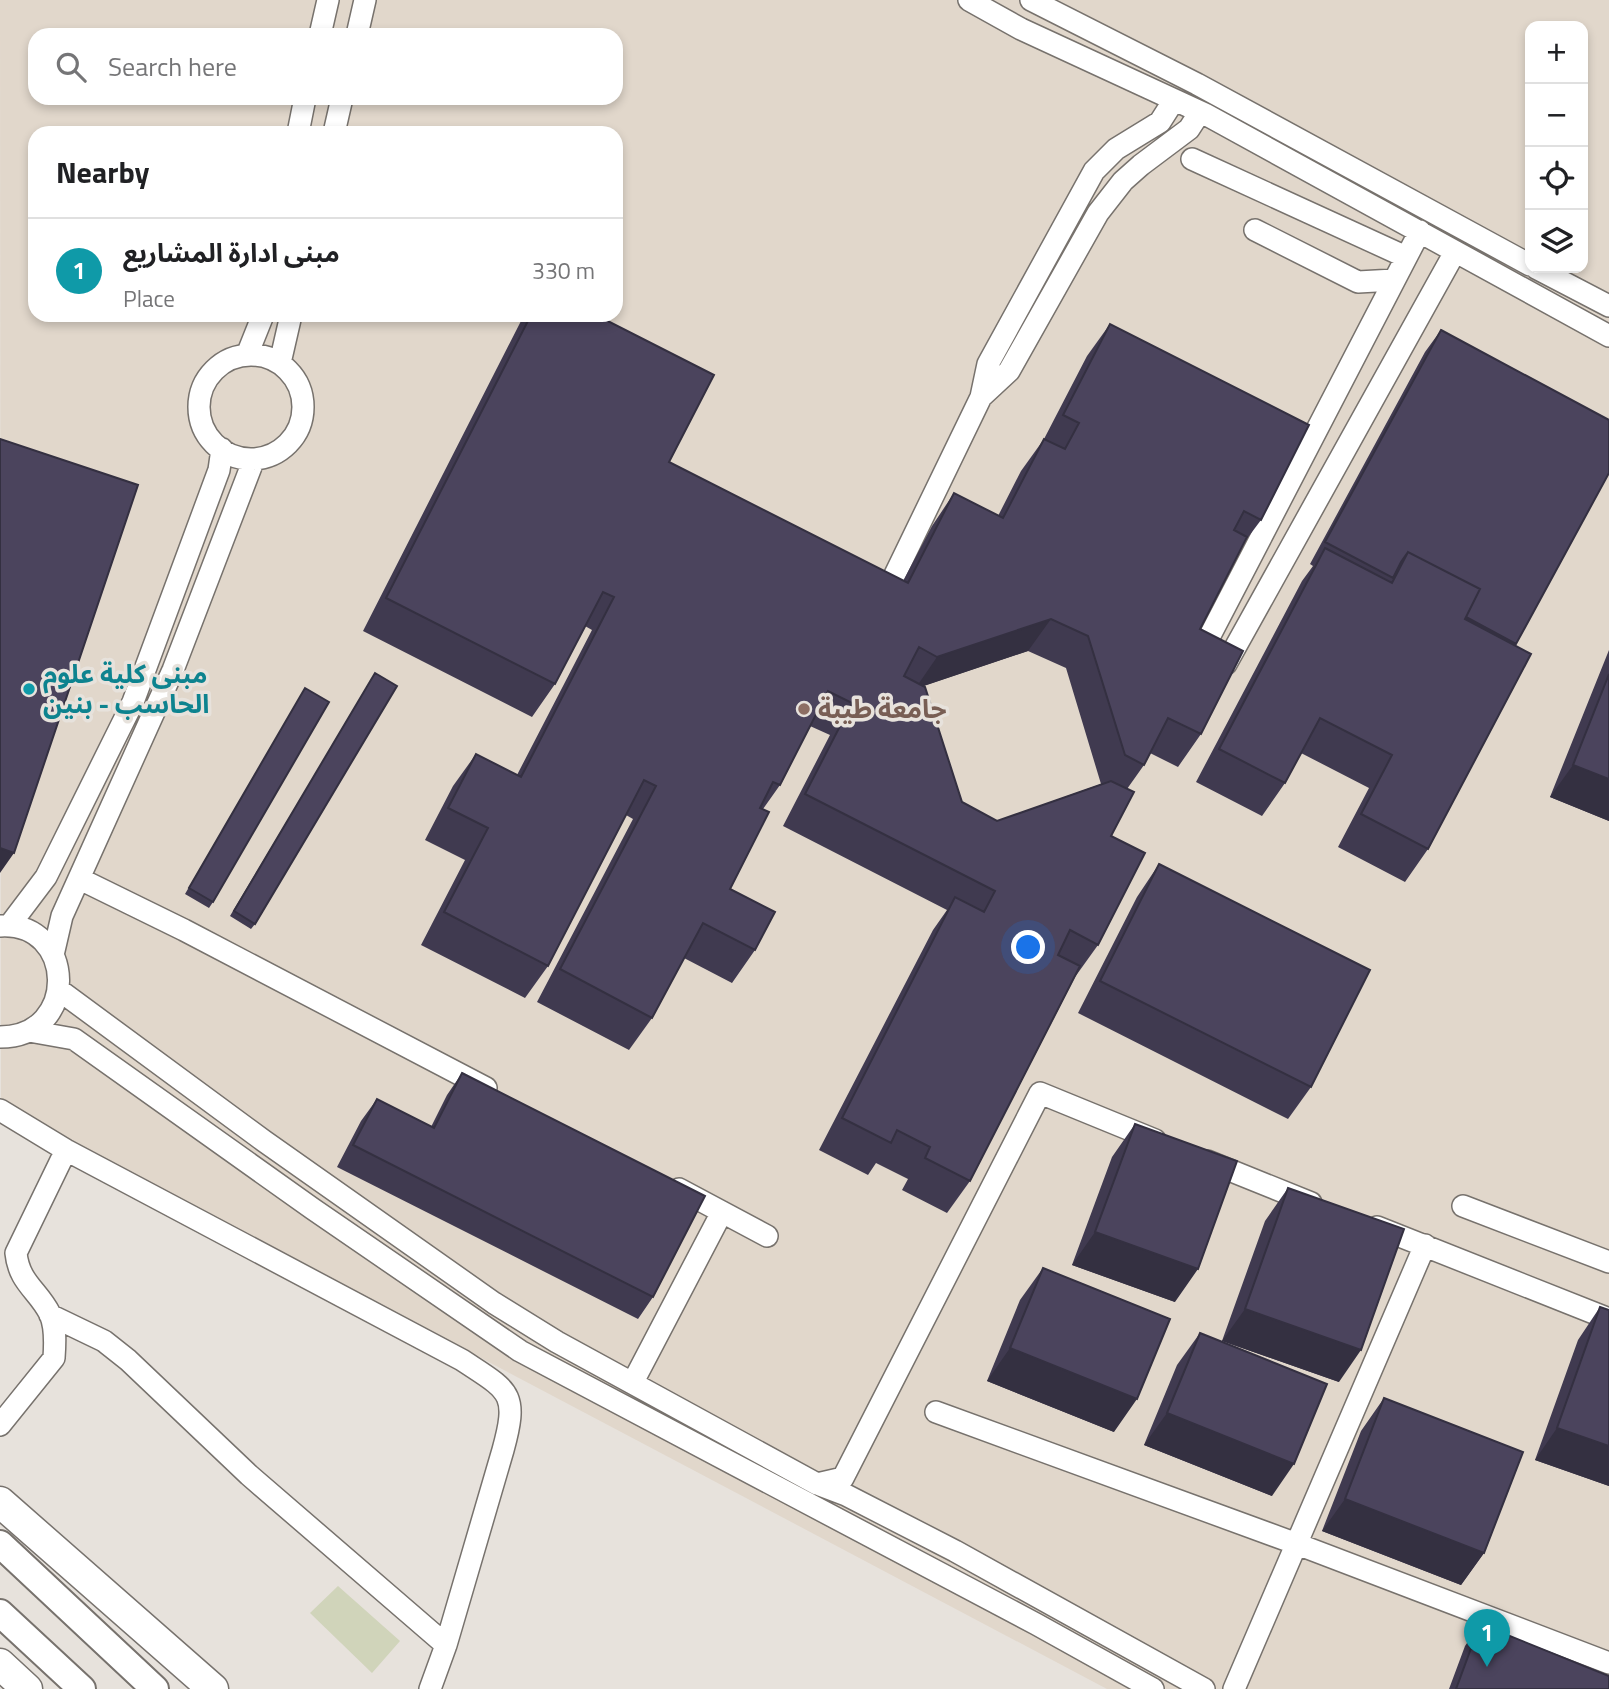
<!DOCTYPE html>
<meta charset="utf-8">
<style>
:root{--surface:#fff;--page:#f2f2f2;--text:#202124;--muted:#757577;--line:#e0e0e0;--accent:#111827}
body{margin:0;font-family:"Titillium Web","Noto Sans Arabic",sans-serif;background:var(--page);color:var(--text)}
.controls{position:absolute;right:21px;top:21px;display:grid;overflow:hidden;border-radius:14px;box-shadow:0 4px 10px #0003}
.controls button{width:63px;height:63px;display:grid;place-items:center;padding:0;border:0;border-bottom:2px solid var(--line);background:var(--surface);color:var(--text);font:35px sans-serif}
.you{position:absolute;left:1029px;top:948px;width:24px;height:24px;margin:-18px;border:5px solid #fff;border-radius:50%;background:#1a73e8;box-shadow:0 0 0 10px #1a73e833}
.badge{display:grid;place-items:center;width:46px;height:46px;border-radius:50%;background:var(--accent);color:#fff;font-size:23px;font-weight:700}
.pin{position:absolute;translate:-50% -58px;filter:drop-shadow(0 2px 4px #0008)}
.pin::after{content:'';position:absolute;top:37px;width:24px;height:21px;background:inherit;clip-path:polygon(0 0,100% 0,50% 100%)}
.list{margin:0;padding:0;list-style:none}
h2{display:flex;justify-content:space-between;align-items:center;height:91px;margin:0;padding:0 28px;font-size:30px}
h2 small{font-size:23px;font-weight:400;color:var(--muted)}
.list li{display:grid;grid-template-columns:46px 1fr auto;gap:21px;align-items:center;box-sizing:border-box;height:105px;padding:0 28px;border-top:2px solid var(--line)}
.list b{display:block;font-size:26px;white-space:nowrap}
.list p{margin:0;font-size:23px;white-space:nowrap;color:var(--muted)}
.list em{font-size:23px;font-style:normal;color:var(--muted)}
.icon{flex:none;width:38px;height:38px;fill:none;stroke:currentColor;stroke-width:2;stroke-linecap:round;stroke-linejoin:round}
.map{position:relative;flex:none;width:1609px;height:1689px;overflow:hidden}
.search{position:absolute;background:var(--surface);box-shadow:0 4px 10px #0003;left:28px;top:28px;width:595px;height:77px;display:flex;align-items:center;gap:18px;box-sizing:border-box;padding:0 24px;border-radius:21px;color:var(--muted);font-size:26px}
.panel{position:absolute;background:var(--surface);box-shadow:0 4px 10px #0003;left:28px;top:126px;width:595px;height:196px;border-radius:21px}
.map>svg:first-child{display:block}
.built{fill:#e1d7cb;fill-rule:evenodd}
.green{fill:#d0d4ba}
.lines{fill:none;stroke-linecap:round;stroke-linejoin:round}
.minor-casing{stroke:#77726d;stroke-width:24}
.major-casing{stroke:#77726d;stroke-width:30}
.highway-casing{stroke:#77726d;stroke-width:33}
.minor{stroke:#fff;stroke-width:21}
.major{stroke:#fff;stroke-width:26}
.highway{stroke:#fff;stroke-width:30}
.wall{fill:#403a50;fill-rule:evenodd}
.shaded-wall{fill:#343041}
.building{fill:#4b445d;stroke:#343041;stroke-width:2}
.culture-dot{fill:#0f9aa8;stroke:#e7e2dc;stroke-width:2.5}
.education-dot{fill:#8d6e63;stroke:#e7e2dc;stroke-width:2.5}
.labels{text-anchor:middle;stroke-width:7;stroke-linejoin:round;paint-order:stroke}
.culture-label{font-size:26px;font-weight:bold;fill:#0d838f;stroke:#e7e2dc;text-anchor:start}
.education-label{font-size:26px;font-weight:bold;fill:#785e54;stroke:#e7e2dc;text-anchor:start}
</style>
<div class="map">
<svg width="1609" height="1689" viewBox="0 0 1609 1689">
<rect width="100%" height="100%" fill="#e7e2dc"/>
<!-- built -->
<path class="built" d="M0 0H1609V1689H1107L1 1104ZM1530 26H1583V268H1530ZM35 35H616V98H35ZM35 133H616V315H35Z"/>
<!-- green -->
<path class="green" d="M338 1586 400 1641 372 1673 310 1613Z"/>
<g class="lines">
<defs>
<path id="minor" d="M969 0 1021 29 1205 114 1609 336
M1031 0 1197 84 1530 265
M320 35 328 0
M357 35 365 0
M1174 100 1160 122 1116 149 1094 171 988 364 981 397 1009 371 1098 213 1123 181 1141 165 1189 129 1200 112
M298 133 305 98
M334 133 342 98
M1192 159 1406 257
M1255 230 1358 282 1394 280
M1536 268 1609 306
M247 355 263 315
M199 407a52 52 0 1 1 104 0a52 52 0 1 1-104 0Z
M280 363 291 315
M889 587 981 397
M1203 649 1420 231
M1226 664 1455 252
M80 879 184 930 486 1088
M0 926C76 921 80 1037 0 1037
M9 926 46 877 133 702 219 470 222 449
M53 955 62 916 173 670 254 459
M59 990 264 1141 494 1303 557 1342 817 1484 846 1495 955 1551 1204 1689
M29 1031 74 1039 313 1209 520 1351 1036 1624 1153 1689
M0 1110 66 1150 462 1360C509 1391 519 1392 503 1450L446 1645 430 1689
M1207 1161 1311 1203
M679 1189 767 1236
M1463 1206 1609 1262
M1377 1227 1609 1319
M50 1315 104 1341 128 1360 249 1475 446 1645
M633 1382 722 1212
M936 1412 1297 1544 1609 1663
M0 1425 54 1358C55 1344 56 1327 50 1314 38 1290 19 1283 16 1253L66 1150
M817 1484 843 1478 1040 1093 1155 1140
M1234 1689 1425 1245"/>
<path id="major" d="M0 1544 155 1689
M0 1613 82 1689"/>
<path id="highway" d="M0 1502 213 1689
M0 1664 27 1689"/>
</defs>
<!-- minor casing -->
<use href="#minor" class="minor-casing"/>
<!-- major casing -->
<use href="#major" class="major-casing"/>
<!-- highway casing -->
<use href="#highway" class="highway-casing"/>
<!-- minor -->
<use href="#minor" class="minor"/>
<!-- major -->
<use href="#major" class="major"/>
<!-- highway -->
<use href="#highway" class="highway"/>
</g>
<!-- wall -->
<path class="wall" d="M526 315H596L669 462 903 581 932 526 954 493 998 516 1021 471 1044 439 1087 356 1110 324 1261 520 1243 544 1200 629 1201 734 1178 767 1150 753 1144 765 1127 789 1111 836 1098 945 1075 977 970 1181 947 1213 902 1190 908 1179 876 1163 868 1175 819 1150 933 930 947 910 783 826 830 735 810 726 780 785 763 809 730 889 755 950 732 983 684 958 652 1018 629 1050 537 1002 633 819 626 815 548 966 525 998 421 945 465 860 425 840 453 786 476 754 517 775 592 630 585 626 555 684 532 717 363 631 521 321ZM1028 651 1066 668 1101 784 997 821 962 802 923 686Z
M1441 330 1609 473 1515 645 1428 849 1405 882 1338 847 1369 788 1301 753 1285 783 1262 816 1196 782 1302 581 1313 566 1310 564 1425 352Z
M1609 650V821L1550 797Z
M372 679 255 924 251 929 230 916Z
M305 688 213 902 209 908 185 894Z
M1159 864 1311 1087 1288 1119 1078 1013 1137 897Z
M462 1073 653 1297 638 1319 337 1167 361 1121 377 1099 431 1127 447 1095Z
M1135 1124 1175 1302 1072 1265 1112 1157Z
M1288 1188 1339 1382 1222 1341 1265 1221Z
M1043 1268 1114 1432 987 1381 1020 1300Z
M1600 1307 1609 1310V1486L1535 1460 1578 1340Z
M1200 1333 1272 1496 1144 1445 1177 1365Z
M1384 1398 1484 1553 1461 1585 1322 1531 1361 1431Z
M1480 1624 1609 1689H1449L1465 1646Z"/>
<!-- shaded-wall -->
<path class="shaded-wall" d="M1051 619 1028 651 915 689 937 657Z
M1573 765 1609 779V821L1550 797Z
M0 848 14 853 0 873Z
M1095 1232 1198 1269 1175 1302 1072 1265Z
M1245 1309 1361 1350 1339 1382 1222 1341Z
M1010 1348 1137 1399 1114 1432 987 1381Z
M1167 1413 1294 1464 1272 1496 1144 1445Z
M1557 1428 1609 1446V1486L1535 1460Z
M1345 1499 1484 1553 1461 1585 1322 1531Z"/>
<!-- building -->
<path class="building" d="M531 315H596L714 375 669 462 908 583 954 493 1003 518 1044 439 1065 449 1079 423 1063 415 1110 324 1309 425 1261 520 1244 511 1234 530 1247 537 1200 629 1243 651 1201 734 1168 718 1144 765 1125 755 1088 636 1051 619 937 657 919 647 904 676 925 687 962 802 997 821 1111 781 1134 792 1111 836 1145 853 1098 945 1070 930 1058 955 1080 966 970 1181 925 1158 930 1147 897 1130 891 1143 842 1118 955 897 984 912 995 891 805 794 852 703 828 691 780 785 773 782 760 808 769 812 730 889 775 912 755 950 703 923 652 1018 560 969 656 786 644 780 548 966 444 912 488 828 448 808 476 754 521 777 614 597 603 592 555 684 386 598Z
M1441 330 1609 420V473L1516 644 1466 617 1480 589 1408 552 1401 562 1393 578 1325 542Z
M0 439 138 485 14 853 0 848Z
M1325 548 1392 583 1408 552 1480 589 1465 619 1531 654 1428 849 1361 814 1392 755 1320 718 1285 783 1219 749Z
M375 673 397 686 255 924 234 911Z
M1609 674V779L1573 765Z
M305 688 329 702 213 902 189 888Z
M1159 864 1370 970 1311 1087 1100 981Z
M462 1073 705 1196 653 1297 353 1145 377 1099 434 1128Z
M1135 1124 1237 1161 1198 1269 1095 1232Z
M1288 1188 1404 1229 1361 1350 1245 1309Z
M1043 1268 1170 1319 1137 1399 1010 1348Z
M1600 1307 1609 1310V1446L1557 1428Z
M1200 1333 1327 1384 1294 1464 1167 1413Z
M1384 1398 1523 1452 1484 1553 1345 1499Z
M1480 1624 1609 1676V1689H1456Z"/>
<!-- markers -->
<circle class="culture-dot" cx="29" cy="689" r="7"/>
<circle class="education-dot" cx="804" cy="709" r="7"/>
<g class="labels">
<!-- culture labels -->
<g class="culture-label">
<text x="43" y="683">مبنى كلية علوم<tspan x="43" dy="30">الحاسب - بنين</tspan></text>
</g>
<!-- education labels -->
<g class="education-label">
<text x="818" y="718">جامعة طيبة</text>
</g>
</g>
</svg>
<div class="controls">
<button>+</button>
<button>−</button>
<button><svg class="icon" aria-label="locate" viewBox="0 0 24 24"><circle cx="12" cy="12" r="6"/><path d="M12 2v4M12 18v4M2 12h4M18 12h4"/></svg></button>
<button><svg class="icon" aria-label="layers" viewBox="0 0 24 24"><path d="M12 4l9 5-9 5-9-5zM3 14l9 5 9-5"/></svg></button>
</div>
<div class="you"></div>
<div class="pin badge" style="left:1487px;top:1667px;background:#0f9aa8">1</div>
<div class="search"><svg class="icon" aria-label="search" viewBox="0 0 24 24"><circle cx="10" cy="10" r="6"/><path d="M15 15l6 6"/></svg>Search here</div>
<section class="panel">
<h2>Nearby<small></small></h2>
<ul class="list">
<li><span class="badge" style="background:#0f9aa8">1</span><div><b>مبنى ادارة المشاريع</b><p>Place</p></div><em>330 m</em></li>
</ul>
</section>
</div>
